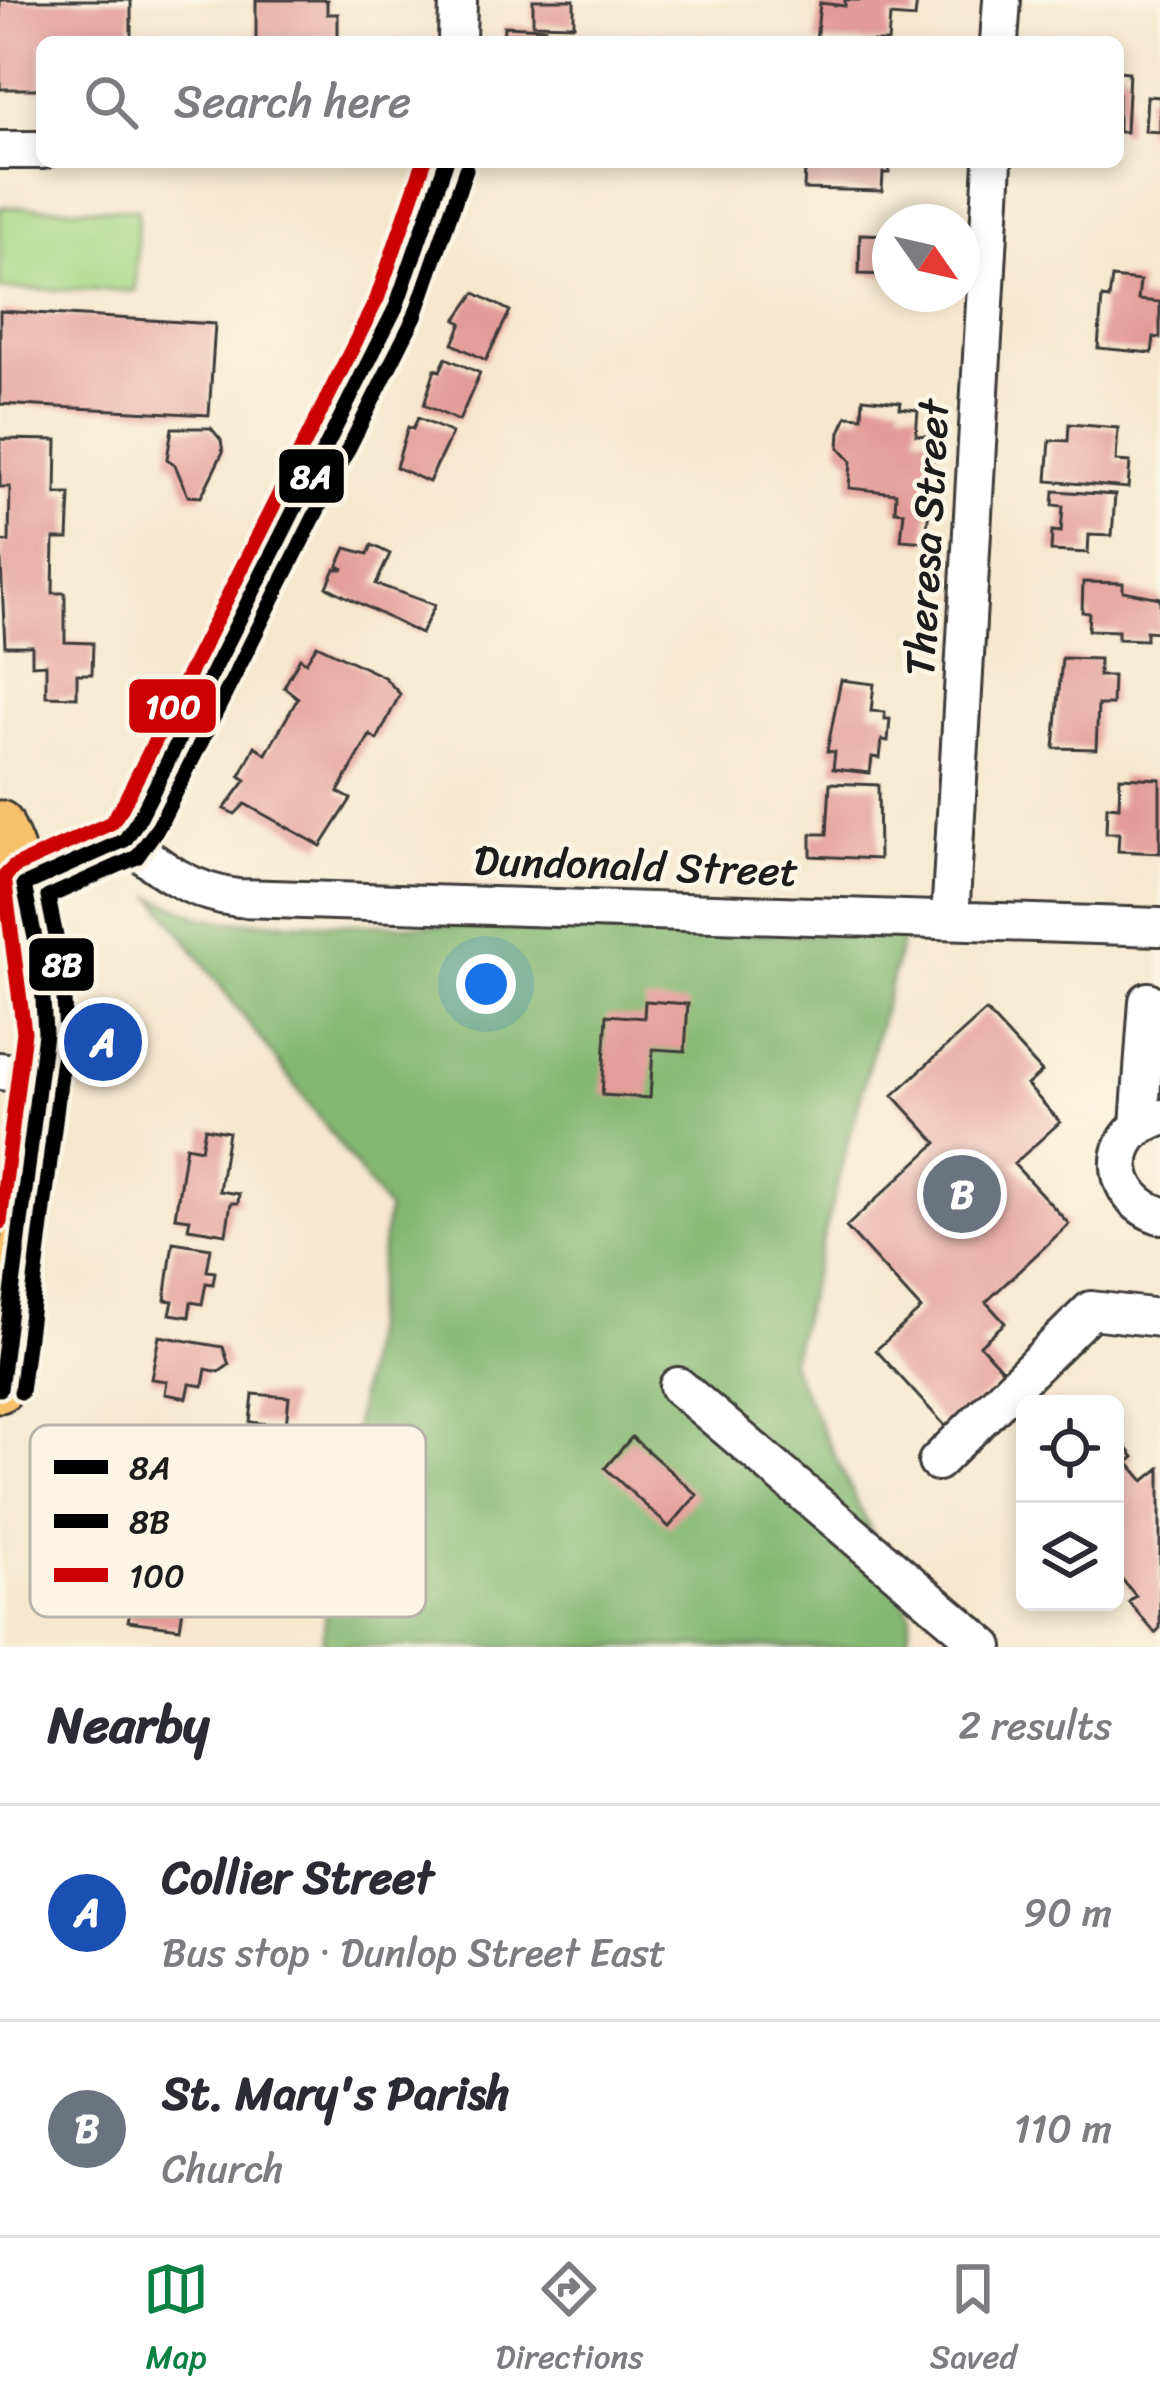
<!DOCTYPE html>
<meta charset="utf-8">
<style>
:root{--surface:#fff;--page:#f7f7f7;--text:#2b2b33;--muted:#7c7c81;--line:#e1e1e2;--accent:#0b8043}
body{margin:0;font-family:Sriracha,sans-serif;background:var(--page);color:var(--text)}
.controls{position:absolute;right:36px;bottom:36px;display:grid;overflow:hidden;border-radius:18px;box-shadow:0 6px 18px #0003}
.controls button{width:108px;height:108px;display:grid;place-items:center;padding:0;border:0;border-bottom:3px solid var(--line);background:var(--surface);color:var(--text);font:60px sans-serif}
.compass{position:absolute;left:872px;top:204px;width:108px;height:108px;border-radius:50%;background:var(--surface);box-shadow:0 6px 18px #0003;rotate:124deg}
.you{position:absolute;left:486px;top:984px;width:42px;height:42px;margin:-30px;border:9px solid #fff;border-radius:50%;background:#1a73e8;box-shadow:0 0 0 18px #1a73e833}
.badge{display:grid;place-items:center;width:78px;height:78px;border-radius:50%;background:var(--accent);color:#fff;font-size:39px;font-weight:700}
.pin{position:absolute;translate:-50% -50%;border:6px solid #fff;box-shadow:0 3px 12px #0006}
.list{margin:0;padding:0;list-style:none}
h2{display:flex;justify-content:space-between;align-items:center;height:156px;margin:0;padding:0 48px;font-size:51px}
h2 small{font-size:39px;font-weight:400;color:var(--muted)}
.list li{display:grid;grid-template-columns:78px 1fr auto;gap:36px;align-items:center;box-sizing:border-box;height:216px;padding:0 48px;border-top:3px solid var(--line)}
.list b{display:block;font-size:45px;white-space:nowrap}
.list p{margin:0;font-size:39px;white-space:nowrap;color:var(--muted)}
.list em{font-size:39px;font-style:normal;color:var(--muted)}
.icon{flex:none;width:66px;height:66px;fill:none;stroke:currentColor;stroke-width:2;stroke-linecap:round;stroke-linejoin:round}
.map{position:relative;flex:none;width:1160px;height:1647px;overflow:hidden}
.search{position:absolute;background:var(--surface);box-shadow:0 6px 18px #0003;left:36px;right:36px;top:36px;height:132px;display:flex;align-items:center;gap:30px;box-sizing:border-box;padding:0 42px;border-radius:18px;color:var(--muted);font-size:45px}
.sheet{height:588px;background:var(--surface)}
nav{display:flex;justify-content:space-around;align-items:center;box-sizing:border-box;height:168px;border-top:3px solid var(--line);background:var(--surface);font-size:33px;color:var(--muted)}
nav a{display:grid;justify-items:center;gap:6px}
nav .on{color:var(--accent)}
.map>svg:first-child{display:block}
.green{fill:#a6d785;stroke:#617a50;stroke-width:3}
.forest{fill:#84b872;stroke:#506a47;stroke-width:3}
.building{fill:#e39b99}
.lines{fill:none;stroke-linecap:round;stroke-linejoin:round}
.minor-casing{stroke:#3d3a37;stroke-width:42}
.major-casing{stroke:#3d3a37;stroke-width:51}
.minor{stroke:#fff;stroke-width:36}
.major{stroke:#f7c06b;stroke-width:45}
.bus-1-casing{stroke:#fcf5e5;stroke-width:24}
.bus-2-casing{stroke:#fcf5e5;stroke-width:24}
.bus-3-casing{stroke:#fcf5e5;stroke-width:24}
.bus-1{stroke:#000;stroke-width:15}
.bus-2{stroke:#000;stroke-width:15}
.bus-3{stroke:#c00;stroke-width:15}
.labels{text-anchor:middle;stroke-width:9;stroke-linejoin:round;paint-order:stroke}
.street-label{font-size:42px;fill:#1c1c1c;stroke:#fcf5e5}
.key{fill:#fcf5e5;stroke:#b9b4a9;stroke-width:3}
.key-label{font-size:33px;fill:#1c1c1c}
.line-badge{stroke:#fcf5e5;stroke-width:4.5}
.badge-label{font-size:33px;text-anchor:middle;font-weight:bold;fill:#fff}
</style>
<div class="map">
<svg width="1160" height="1647" viewBox="0 0 1160 1647">
<rect width="100%" height="100%" fill="#fcf5e5"/>
<filter id="ink" filterUnits="userSpaceOnUse"><feTurbulence type="fractalNoise" baseFrequency=".00833" numOctaves="2"/><feDisplacementMap in="SourceGraphic" scale="24" xChannelSelector="R" yChannelSelector="G"/><feConvolveMatrix kernelMatrix="1 2 1 2 8 2 1 2 1" color-interpolation-filters="sRGB"/></filter>
<filter id="wash" filterUnits="userSpaceOnUse"><feTurbulence type="fractalNoise" baseFrequency=".004" numOctaves="4" result="noise"/><feDisplacementMap in="SourceGraphic" scale="48" xChannelSelector="R" yChannelSelector="G"/><feGaussianBlur stdDeviation="2.7" result="paint"/><feColorMatrix in="noise" values="0 0 0 0 0 0 0 0 0 0 0 0 0 0 0 0 0 1.4 0 .05"/><feComposite in="paint" operator="in"/></filter>
<g filter="url(#wash)">
<rect width="100%" height="100%" fill="#f6e7ce"/>
<!-- green -->
<path class="green" d="M0 207 138 209 136 291 0 289Z"/>
<!-- forest -->
<path class="forest" d="M154 897 201 917 224 921 903 936 790 1363 911 1614 906 1647H321L388 1210Z"/>
<g id="blocks">
<!-- building -->
<path class="building" d="M0 0H131V42H42V89H0Z
M256 0H327V14H338V41L256 42Z
M533 0H574V25L533 24Z
M845 0H917L915 18 890 16 888 42H816L820 3 845 6Z
M504 26 545 28 544 42H503Z
M1118 71 1129 72 1126 132H1118Z
M1147 96 1160 97V132L1145 131Z
M785 162H890L889 173H883L882 191 804 189 805 168 785 167Z
M860 234 890 235V275L859 274Z
M1112 278 1140 281 1138 300 1160 302V338L1154 337 1152 353 1098 348 1102 298 1109 299Z
M475 293 510 311 486 360 453 344 462 323 456 320Z
M0 311 215 324 209 415 0 404Z
M446 358 480 373 459 421 424 405 435 369 440 371Z
M863 398 901 402 900 408 918 410 916 435 935 437 926 542 901 540 904 512 895 511 896 493 849 488 851 461 839 448 840 432 847 416 862 417Z
M418 418 452 433 429 482 396 467 408 427 413 429Z
M1069 424 1118 428 1116 461 1130 462 1128 488 1047 481 1050 440 1068 441Z
M172 428H211L221 440 223 452 201 497 188 496 175 465 167 459Z
M0 439 57 440 56 494H70L68 539H54L53 593H65V642L93 643 92 674H77V697L46 696V664L32 665V646H5L0 541 9 542 10 487H0Z
M1054 491 1115 495 1112 536 1089 535 1088 553 1051 551 1052 531 1061 532 1063 506 1053 505Z
M372 545 390 554 376 584 435 605 421 634 327 587 335 569H344L338 566 346 548 368 554Z
M1083 582 1123 583V591L1160 598V632L1146 631V640L1118 639V631L1088 630 1089 613 1082 612Z
M317 645 384 677 400 694 377 740 370 735 338 792 351 799 321 846 245 804 235 814 224 809 246 780 240 776 255 746 266 754 298 698 284 687 300 658 306 662Z
M1062 658 1099 659V676H1113L1112 705H1098L1096 749 1054 748Z
M841 680 874 684 871 711 885 712V719H890L888 741 882 740 880 758 872 757 870 773 833 769 835 752 827 751Z
M1120 777 1160 779V853L1118 851 1119 833H1106L1107 806 1119 807Z
M830 783 878 785 879 859 811 856V834H827Z
M645 1001 688 1004 685 1051 653 1049 650 1098 602 1095 607 1015 644 1018Z
M986 1011 1042 1072 1027 1085 1060 1122 1014 1164 1069 1224 986 1302 1005 1323 980 1345 1007 1375 948 1429 876 1350 921 1309 846 1227 937 1143 893 1095Z
M205 1128 228 1132 219 1191 239 1194 238 1203H231L226 1234 188 1228 190 1219 175 1217 186 1146 201 1149Z
M173 1242 211 1248 207 1271 215 1272 213 1284 206 1283 202 1304 191 1302 189 1317 170 1314 173 1301 165 1300Z
M159 1336 223 1347 229 1365 219 1372 206 1369 203 1386 190 1384 187 1398 165 1394 167 1381 151 1379Z
M253 1394 289 1397 286 1426 250 1422Z
M1115 1433 1134 1457 1128 1462 1144 1481 1160 1468V1628L1155 1633 1129 1602 1136 1596 1121 1578 1115 1583Z
M632 1437 697 1495 669 1527 605 1468Z
M136 1555 190 1562 180 1628 128 1621 131 1606 123 1605Z"/>
</g>
</g>
<g filter="url(#ink)">
<use href="#blocks" fill-opacity="0" stroke="#3d3a37" stroke-width="3"/>
<g class="lines">
<defs>
<path id="minor" d="M457 42 458 0
M999 42 1002 0
M0 150H42
M125 840C161 870 191 892 238 898L1160 927
M24 885 125 840 140 817 396 307 446 162
M950 920 993 162
M0 1071 43 1077
M1160 1118C1104 1131 1109 1199 1160 1215
M1139 1126 1148 1001
M678 1386 985 1647
M937 1462 1091 1310 1160 1318"/>
<path id="major" d="M0 824C83 1001 27 1205 0 1389"/>
</defs>
<!-- minor casing -->
<use href="#minor" class="minor-casing"/>
<!-- major casing -->
<use href="#major" class="major-casing"/>
<!-- minor -->
<use href="#minor" class="minor"/>
<!-- major -->
<use href="#major" class="major"/>
<defs>
<path id="bus-1" d="M0 1389 45 1033 41 967 24 885 125 840 140 817 396 307 446 162"/>
<path id="bus-2" d="M21 1392 66 1034 62 966 48 897 137 857 159 826 415 316 466 169"/>
<path id="bus-3" d="M0 1222 24 1032 4 877 14 867 111 823 122 807 377 299 424 162"/>
</defs>
<!-- bus-1 casing -->
<use href="#bus-1" class="bus-1-casing"/>
<!-- bus-2 casing -->
<use href="#bus-2" class="bus-2-casing"/>
<!-- bus-3 casing -->
<use href="#bus-3" class="bus-3-casing"/>
<!-- bus-1 -->
<use href="#bus-1" class="bus-1"/>
<!-- bus-2 -->
<use href="#bus-2" class="bus-2"/>
<!-- bus-3 -->
<use href="#bus-3" class="bus-3"/>
</g>
</g>
<g class="labels">
<!-- street labels -->
<g class="street-label">
<text transform="translate(926 538) rotate(-87)" y="15">Theresa Street</text>
<text transform="translate(636 865) rotate(2)" y="15">Dundonald Street</text>
</g>
</g>
<!-- legend -->
<rect x="30" y="1425" width="396" height="192" rx="18" class="key"/>
<rect x="54" y="1460" width="54" height="14" fill="#000"/>
<rect x="54" y="1514" width="54" height="14" fill="#000"/>
<rect x="54" y="1568" width="54" height="14" fill="#c00"/>
<g class="key-label">
<text x="129" y="1479">8A</text>
<text x="129" y="1533">8B</text>
<text x="129" y="1587">100</text>
</g>
<g class="line-badge">
<rect x="277" y="447" width="69" height="58" rx="12" fill="#000"/>
<rect x="127" y="677" width="91" height="58" rx="12" fill="#c00"/>
<rect x="27" y="936" width="69" height="57" rx="12" fill="#000"/>
</g>
<g class="badge-label">
<text x="311" y="488">8A</text>
<text x="173" y="718">100</text>
<text x="62" y="976">8B</text>
</g>
</svg>
<div class="controls">
<button><svg class="icon" aria-label="locate" viewBox="0 0 24 24"><circle cx="12" cy="12" r="6"/><path d="M12 2v4M12 18v4M2 12h4M18 12h4"/></svg></button>
<button><svg class="icon" aria-label="layers" viewBox="0 0 24 24"><path d="M12 4l9 5-9 5-9-5zM3 14l9 5 9-5"/></svg></button>
</div>
<svg class="compass" viewBox="-18 -18 36 36"><path d="M0-13l5 13h-10z" fill="#e53935"/><path d="M0 13l5-13h-10z" fill="#7c7c81"/></svg>
<div class="you"></div>
<div class="pin badge" style="left:103px;top:1042px;background:#1a4fb4">A</div>
<div class="pin badge" style="left:962px;top:1194px;background:#6b7280">B</div>
<div class="search"><svg class="icon" aria-label="search" viewBox="0 0 24 24"><circle cx="10" cy="10" r="6"/><path d="M15 15l6 6"/></svg>Search here</div>
</div>
<section class="sheet">
<h2>Nearby<small>2 results</small></h2>
<ul class="list">
<li><span class="badge" style="background:#1a4fb4">A</span><div><b>Collier Street</b><p>Bus stop · Dunlop Street East</p></div><em>90 m</em></li>
<li><span class="badge" style="background:#6b7280">B</span><div><b>St. Mary's Parish</b><p>Church</p></div><em>110 m</em></li>
</ul>
</section>
<nav>
<a class="on"><svg class="icon" aria-label="map" viewBox="0 0 24 24"><path d="M3 6l6-2 6 2 6-2v14l-6 2-6-2-6 2zM9 4v14M15 6v14"/></svg>Map</a>
<a><svg class="icon" aria-label="directions" viewBox="0 0 24 24"><path d="M12 3l9 9-9 9-9-9zM9 14v-3h6M13 9l2 2-2 2"/></svg>Directions</a>
<a><svg class="icon" aria-label="saved" viewBox="0 0 24 24"><path d="M7 4h10v16l-5-4-5 4z"/></svg>Saved</a>
</nav>
